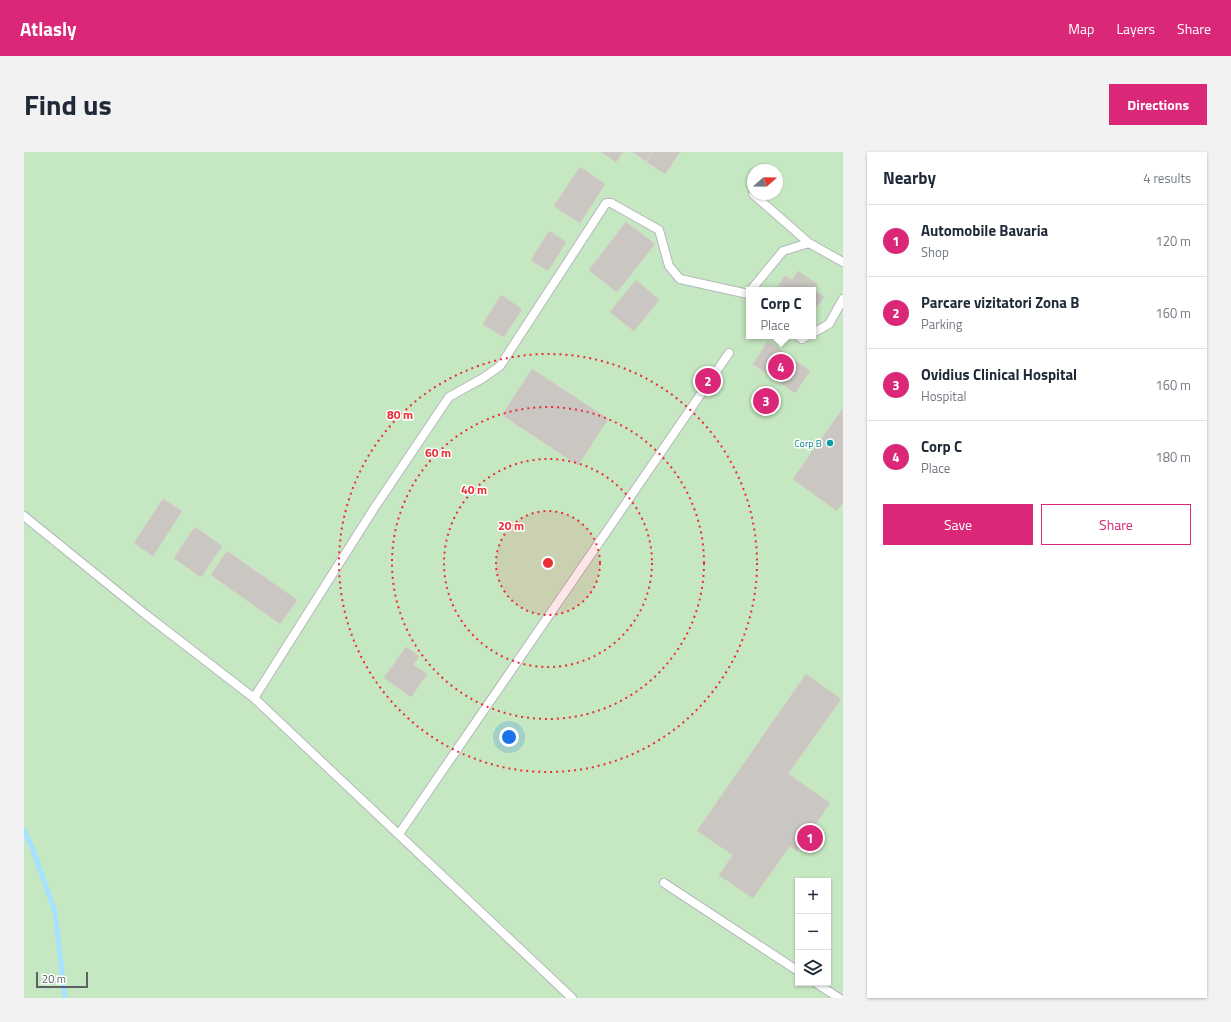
<!DOCTYPE html>
<meta charset="utf-8">
<style>
:root{--surface:#fff;--page:#f2f2f3;--text:#1f2937;--muted:#747a83;--line:#e0e1e3;--accent:#db2777}
body{margin:0;font-family:"Titillium Web",sans-serif;background:var(--page);color:var(--text)}
.controls{position:absolute;right:12px;bottom:12px;display:grid;overflow:hidden;border-radius:0px;box-shadow:0 1px 3px #0004}
.controls button{width:36px;height:36px;display:grid;place-items:center;padding:0;border:0;border-bottom:1px solid var(--line);background:var(--surface);color:var(--text);font:20px sans-serif}
.compass{position:absolute;left:723px;top:12px;width:36px;height:36px;border-radius:50%;background:var(--surface);box-shadow:0 1px 3px #0004;rotate:70deg}
.scale{position:absolute;left:12px;bottom:10px;width:52px;box-sizing:border-box;padding-left:4px;border:2px solid #5c6165;border-top:0;font-size:11px;line-height:14px;white-space:nowrap;color:#5c6165;-webkit-text-stroke:3px #fff;paint-order:stroke}
.you{position:absolute;left:485px;top:585px;width:14px;height:14px;margin:-10px;border:3px solid #fff;border-radius:50%;background:#1a73e8;box-shadow:0 0 0 6px #1a73e833}
.badge{display:grid;place-items:center;width:26px;height:26px;border-radius:50%;background:var(--accent);color:#fff;font-size:13px;font-weight:700}
.pin{position:absolute;translate:-50% -50%;border:2px solid #fff;box-shadow:0 1px 4px #0006}
.popup{position:absolute;left:722px;top:135px;width:70px;height:52px;box-sizing:border-box;display:grid;place-content:center;border-radius:0px;background:var(--surface);filter:drop-shadow(0 1px 3px #0005);font-size:13px;white-space:nowrap;color:var(--muted)}
.popup b{font-size:15px;color:var(--text)}
.popup::after{content:'';position:absolute;left:50%;top:100%;margin-left:-8px;border:8px solid transparent;border-top-color:var(--surface)}
.list{margin:0;padding:0;list-style:none}
h2{display:flex;justify-content:space-between;align-items:center;height:52px;margin:0;padding:0 16px;font-size:17px}
h2 small{font-size:13px;font-weight:400;color:var(--muted)}
.list li{display:grid;grid-template-columns:26px 1fr auto;gap:12px;align-items:center;box-sizing:border-box;height:72px;padding:0 16px;border-top:1px solid var(--line)}
.list b{display:block;font-size:15px;white-space:nowrap}
.list p{margin:0;font-size:13px;white-space:nowrap;color:var(--muted)}
.list em{font-size:13px;font-style:normal;color:var(--muted)}
.actions{display:flex;gap:8px;padding:12px 16px}
.actions a{flex:1;padding:9px 0;border:1px solid var(--accent);border-radius:0px;text-align:center;font-size:14px;color:var(--accent)}
.actions .main{background:var(--accent);color:#fff}
.icon{flex:none;width:22px;height:22px;fill:none;stroke:currentColor;stroke-width:2;stroke-linecap:round;stroke-linejoin:round}
.map{position:relative;flex:none;width:819px;height:846px;overflow:hidden;border-radius:0px}
header{display:flex;align-items:center;gap:24px;box-sizing:border-box;height:56px;padding:0 20px;background:var(--accent);color:#fff}
header strong{font-size:19px}
nav{display:flex;gap:22px;margin-inline-start:auto;font-size:14px}
.intro{display:flex;align-items:center;justify-content:space-between;box-sizing:border-box;height:96px;padding:0 24px}
h1{margin:0;font-size:28px}
.button{padding:10px 18px;border-radius:0px;background:var(--accent);color:#fff;font-size:14px;font-weight:700}
main{display:flex;gap:24px;padding:0 24px}
aside{flex:1;background:var(--surface);border-radius:0px;box-shadow:0 1px 3px #0004}
.map>svg:first-child{display:block}
.green{fill:#c5e7c1;fill-rule:evenodd}
.lines{fill:none;stroke-linecap:round;stroke-linejoin:round}
.stream{stroke:#a4e2ff;stroke-width:5}
.building{fill:#cac6c1;stroke:#d4ccc3}
.lane-casing{stroke:#b5b8bc;stroke-width:10}
.lane{stroke:#fff;stroke-width:8}
.ring{fill:none;stroke:#eb2e36;stroke-width:2;stroke-dasharray:2 4}
.culture-dot{fill:#0f9aa8;stroke:#fff;stroke-width:1.5}
.labels{text-anchor:middle;stroke-width:3;stroke-linejoin:round;paint-order:stroke}
.culture-label{font-size:10px;fill:#0d838f;stroke:#fff;text-anchor:end}
.centre{fill:#eb2e36;stroke:#fff;stroke-width:2}
.ring-label{font-size:12px;text-anchor:middle;font-weight:bold;fill:#eb2e36;stroke:#fff;stroke-width:3;stroke-linejoin:round;paint-order:stroke}
</style>
<header>
<strong>Atlasly</strong>
<nav><a>Map</a><a>Layers</a><a>Share</a></nav>
</header>
<div class="intro"><h1>Find us</h1><a class="button">Directions</a></div>
<main>
<div class="map">
<svg width="819" height="846" viewBox="0 0 819 846">
<rect width="100%" height="100%" fill="#efebe4"/>
<!-- green -->
<path class="green" d="M0 0H819V846H0ZM729 18H753V42H729ZM725 138H789V184H725ZM774 729H804V831H774Z"/>
<g class="lines">
<!-- stream -->
<path class="stream" d="M0 678 8 695 31 760 41 846"/>
</g>
<!-- building -->
<path class="building" d="M577 0H599L592 10Z
M609 0H628L622 9Z
M629 0H656L641 22 623 10Z
M556 15 581 32 556 71 530 54Z
M602 70 631 92 593 140 565 118Z
M525 79 542 90 524 119 507 108Z
M774 119 794 133 791 139 800 145 789 160V138H751L761 124 768 128Z
M612 128 635 148 610 179 586 160Z
M477 143 498 157 480 185 459 172Z
M744 189 786 219 771 241 729 212Z
M508 217 584 267 554 313 478 263Z
M819 256V350L813 359 769 327Z
M139 347 158 359 129 404 110 391Z
M171 375 198 394 177 425 150 406Z
M203 399 273 448 256 472 187 423Z
M382 495 395 504 389 513 403 522 387 545 360 526Z
M782 522 817 547 764 622 806 651 773 699 766 694 729 746 695 723 709 703 673 679Z"/>
<g class="lines">
<defs>
<path id="lane" d="M729 42 785 91
M727 138 759 99 785 91 819 110
M789 181 805 172 819 147
M774 184 778 187 783 184
M0 364 121 462 230 546 548 846
M230 546 349 358 425 245 459 226 476 214 582 51H587L635 78 645 114 656 127 724 142 725 140
M375 682 705 201
M640 731 774 819
M792 831 815 846"/>
</defs>
<!-- lane casing -->
<use href="#lane" class="lane-casing"/>
<!-- lane -->
<use href="#lane" class="lane"/>
</g>
<!-- distance rings -->
<circle cx="524" cy="411" r="52" fill="#eb2e36" fill-opacity=".12"/>
<g class="ring">
<circle cx="524" cy="411" r="52"/>
<circle cx="524" cy="411" r="104"/>
<circle cx="524" cy="411" r="156"/>
<circle cx="524" cy="411" r="209"/>
</g>
<!-- markers -->
<circle class="culture-dot" cx="806" cy="291" r="4"/>
<g class="labels">
<!-- culture labels -->
<g class="culture-label">
<text x="798" y="295">Corp B</text>
</g>
</g>
<circle cx="524" cy="411" r="6" class="centre"/>
<g class="ring-label">
<text x="376" y="267">80 m</text>
<text x="414" y="305">60 m</text>
<text x="450" y="342">40 m</text>
<text x="487" y="378">20 m</text>
</g>
</svg>
<div class="controls">
<button>+</button>
<button>−</button>
<button><svg class="icon" aria-label="layers" viewBox="0 0 24 24"><path d="M12 4l9 5-9 5-9-5zM3 14l9 5 9-5"/></svg></button>
</div>
<svg class="compass" viewBox="-18 -18 36 36"><path d="M0-13l5 13h-10z" fill="#e53935"/><path d="M0 13l5-13h-10z" fill="#747a83"/></svg>
<div class="scale">20 m</div>
<div class="you"></div>
<div class="pin badge" style="left:786px;top:686px">1</div>
<div class="pin badge" style="left:684px;top:229px">2</div>
<div class="pin badge" style="left:742px;top:249px">3</div>
<div class="pin badge" style="left:757px;top:215px">4</div>
<div class="popup"><b>Corp C</b>Place</div>
</div>
<aside>
<h2>Nearby<small>4 results</small></h2>
<ul class="list">
<li><span class="badge">1</span><div><b>Automobile Bavaria</b><p>Shop</p></div><em>120 m</em></li>
<li><span class="badge">2</span><div><b>Parcare vizitatori Zona B</b><p>Parking</p></div><em>160 m</em></li>
<li><span class="badge">3</span><div><b>Ovidius Clinical Hospital</b><p>Hospital</p></div><em>160 m</em></li>
<li><span class="badge">4</span><div><b>Corp C</b><p>Place</p></div><em>180 m</em></li>
</ul>
<div class="actions"><a class="main">Save</a><a>Share</a></div>
</aside>
</main>
